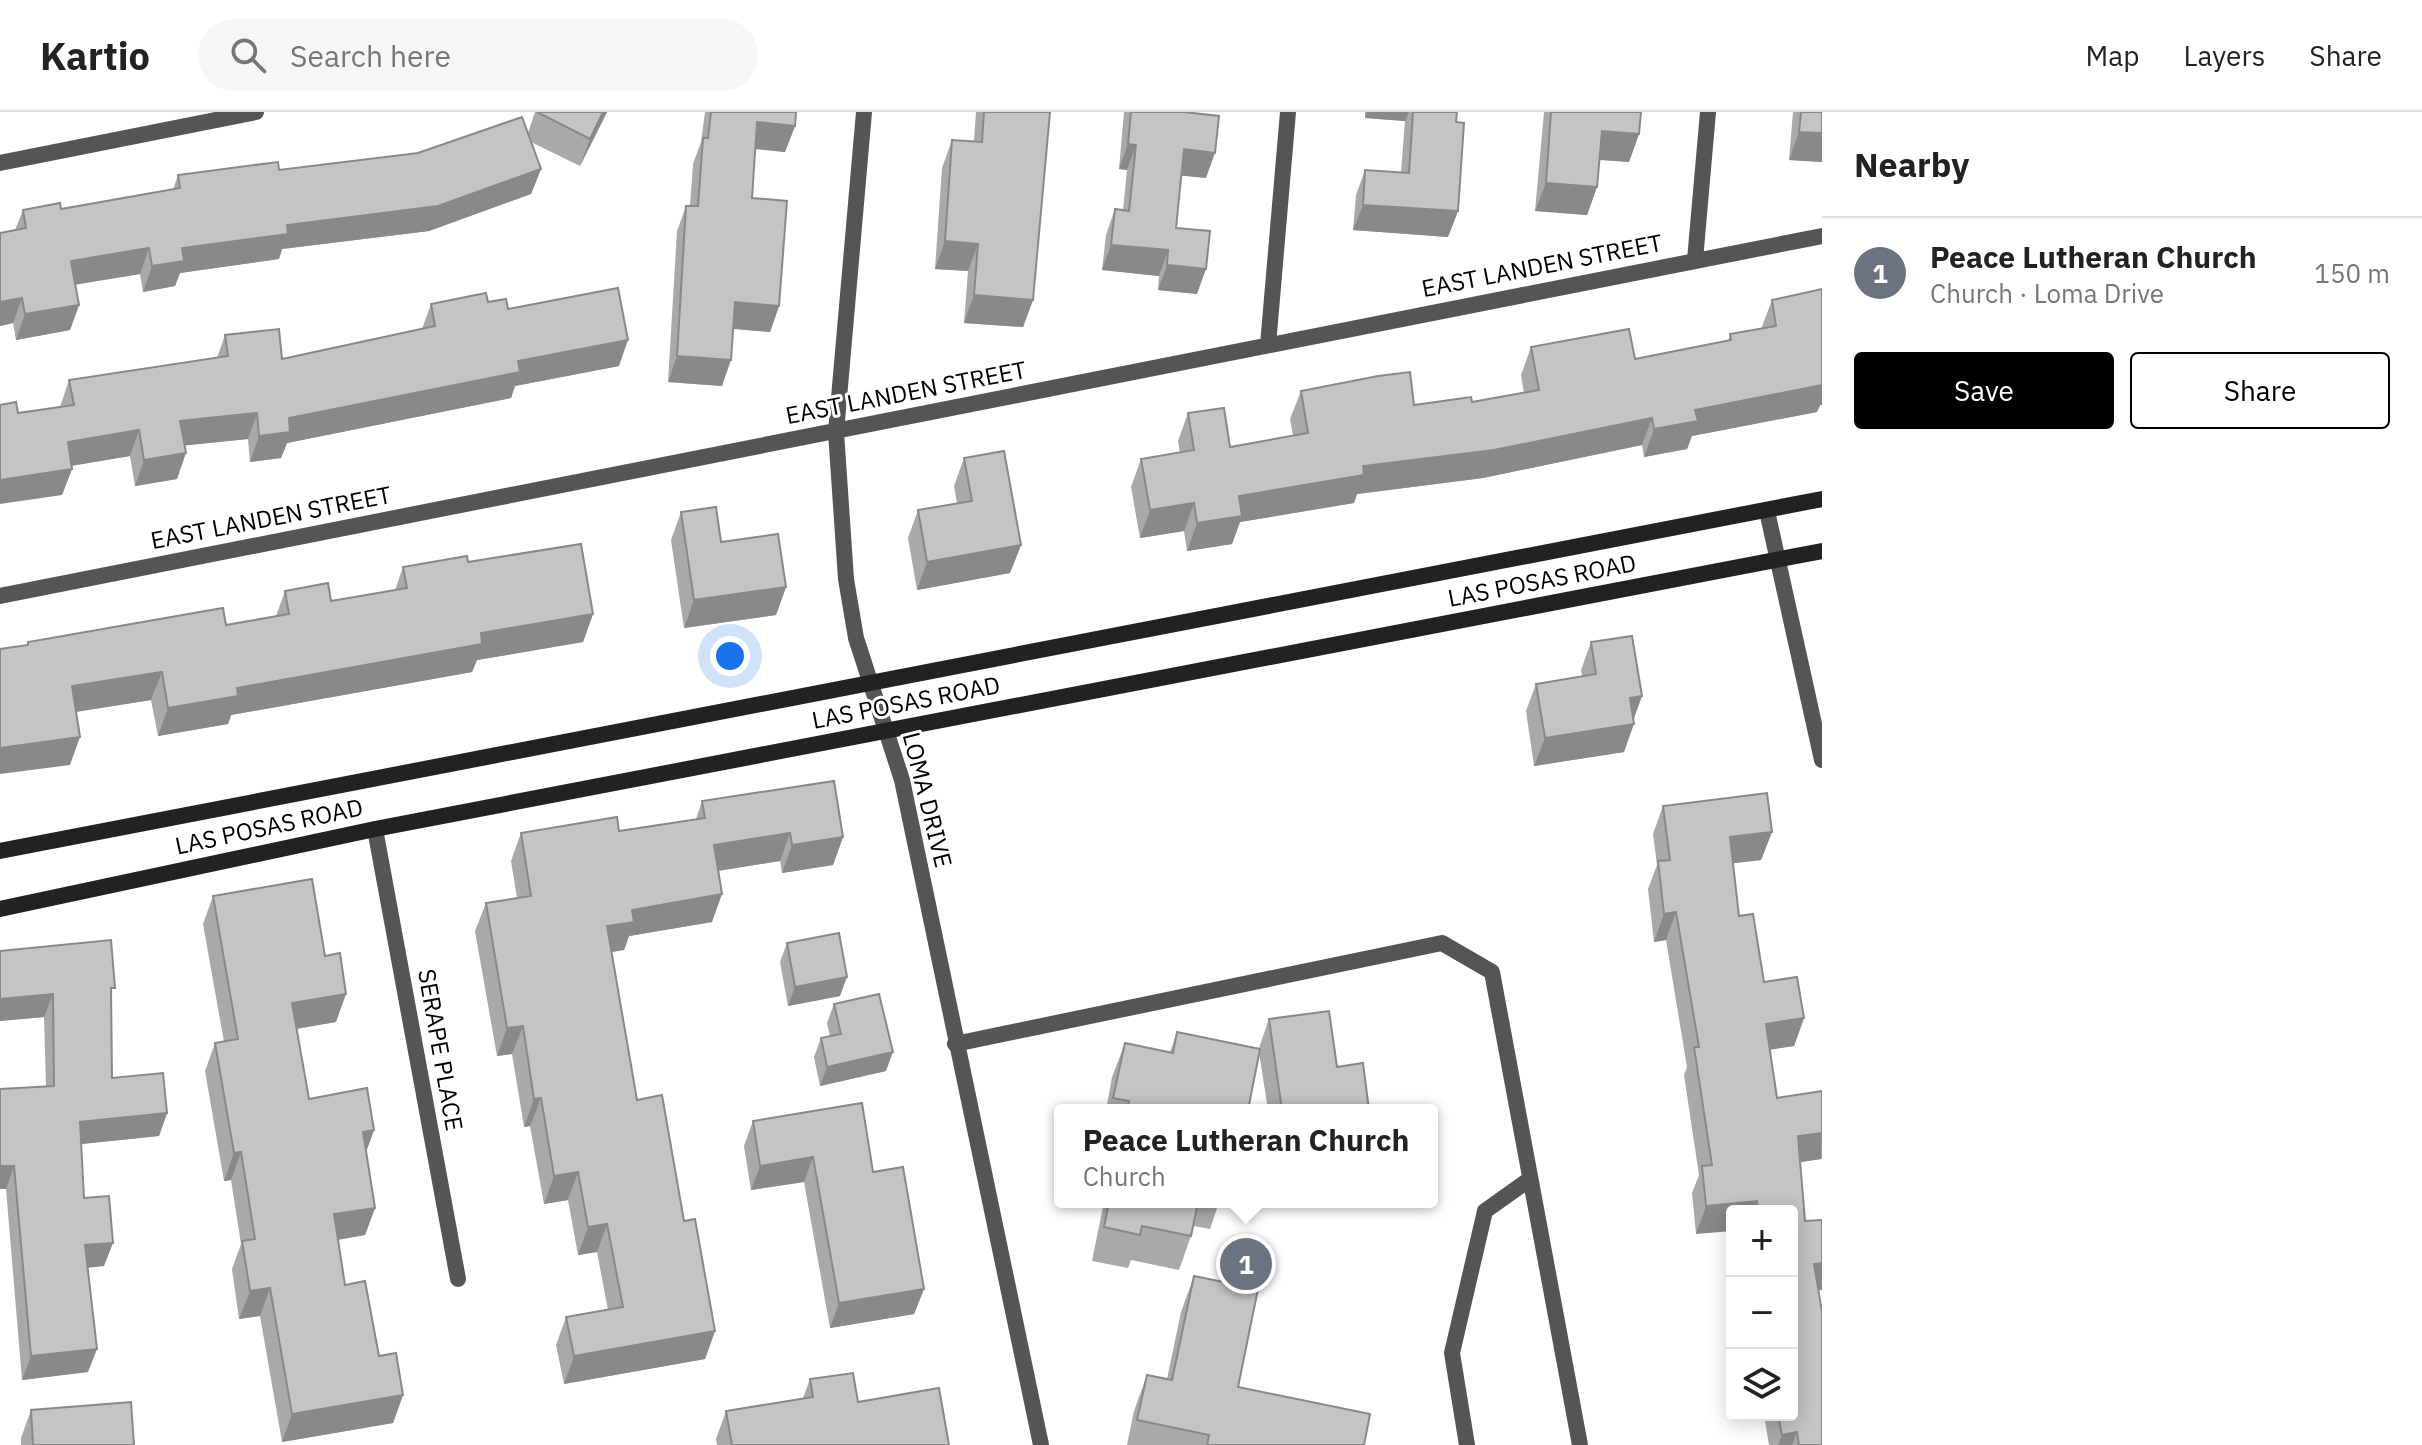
<!DOCTYPE html>
<meta charset="utf-8">
<style>
:root{--surface:#fff;--page:#f6f6f6;--text:#222;--muted:#767676;--line:#e0e0e0;--accent:#000}
body{margin:0;font-family:"IBM Plex Sans",sans-serif;background:var(--page);color:var(--text)}
.controls{position:absolute;right:24px;bottom:24px;display:grid;overflow:hidden;border-radius:8px;box-shadow:0 4px 20px #0003}
.controls button{width:72px;height:72px;display:grid;place-items:center;padding:0;border:0;border-bottom:2px solid var(--line);background:var(--surface);color:var(--text);font:40px sans-serif}
.you{position:absolute;left:730px;top:544px;width:28px;height:28px;margin:-20px;border:6px solid #fff;border-radius:50%;background:#1a73e8;box-shadow:0 0 0 12px #1a73e833}
.badge{display:grid;place-items:center;width:52px;height:52px;border-radius:50%;background:var(--accent);color:#fff;font-size:26px;font-weight:700}
.pin{position:absolute;translate:-50% -50%;border:4px solid #fff;box-shadow:0 2px 8px #0006}
.popup{position:absolute;left:1054px;top:992px;width:384px;height:104px;box-sizing:border-box;display:grid;place-content:center;border-radius:8px;background:var(--surface);filter:drop-shadow(0 2px 6px #0005);font-size:26px;white-space:nowrap;color:var(--muted)}
.popup b{font-size:30px;color:var(--text)}
.popup::after{content:'';position:absolute;left:50%;top:100%;margin-left:-16px;border:16px solid transparent;border-top-color:var(--surface)}
.list{margin:0;padding:0;list-style:none}
h2{display:flex;justify-content:space-between;align-items:center;height:104px;margin:0;padding:0 32px;font-size:34px}
h2 small{font-size:26px;font-weight:400;color:var(--muted)}
.list li{display:grid;grid-template-columns:52px 1fr auto;gap:24px;align-items:center;box-sizing:border-box;height:112px;padding:0 32px;border-top:2px solid var(--line)}
.list b{display:block;font-size:30px;white-space:nowrap}
.list p{margin:0;font-size:26px;white-space:nowrap;color:var(--muted)}
.list em{font-size:26px;font-style:normal;color:var(--muted)}
.actions{display:flex;gap:16px;padding:24px 32px}
.actions a{flex:1;padding:18px 0;border:2px solid var(--accent);border-radius:8px;text-align:center;font-size:28px;color:var(--accent)}
.actions .main{background:var(--accent);color:#fff}
.icon{flex:none;width:44px;height:44px;fill:none;stroke:currentColor;stroke-width:2;stroke-linecap:round;stroke-linejoin:round}
.map{position:relative;flex:none;width:1822px;height:1333px;overflow:hidden}
header{display:flex;align-items:center;gap:48px;box-sizing:border-box;height:112px;padding:0 40px;background:var(--surface);border-bottom:2px solid var(--line)}
header strong{font-size:38px}
nav{display:flex;gap:44px;margin-inline-start:auto;font-size:28px}
.search{width:560px;height:72px;background:var(--page);display:flex;align-items:center;gap:20px;box-sizing:border-box;padding:0 28px;border-radius:44px;color:var(--muted);font-size:30px}
main{display:flex}
aside{flex:1;background:var(--surface)}
.map>svg:first-child{display:block}
.lines{fill:none;stroke-linecap:round;stroke-linejoin:round}
.service{stroke:#555;stroke-width:16}
.minor{stroke:#555;stroke-width:16}
.secondary{stroke:#222;stroke-width:16}
.wall{fill:#a9a9a9}
.shaded-wall{fill:#898989}
.building{fill:#c4c4c4;stroke:#898989;stroke-width:2}
.labels{text-anchor:middle;stroke-width:6;stroke-linejoin:round;paint-order:stroke}
.street-label{font-size:24px;fill:#000;stroke:#fff}
</style>
<header>
<strong>Kartio</strong>
<div class="search"><svg class="icon" aria-label="search" viewBox="0 0 24 24"><circle cx="10" cy="10" r="6"/><path d="M15 15l6 6"/></svg>Search here</div>
<nav><a>Map</a><a>Layers</a><a>Share</a></nav>
</header>
<main>
<div class="map">
<svg width="1822" height="1333" viewBox="0 0 1822 1333">
<rect width="100%" height="100%" fill="#fff"/>
<g class="lines">
<!-- service -->
<path class="service" d="M955 932 1442 831 1492 860 1580 1333
M1467 1333 1452 1241 1485 1099 1530 1067"/>
<!-- minor -->
<path class="minor" d="M864 0 836 320 846 467 856 526 902 668 1041 1333
M0 51 256 0
M1695 148 1708 0
M1268 233 1288 0
M1767 399 1822 648
M0 484 1822 124
M375 717 458 1167"/>
<!-- secondary -->
<path class="secondary" d="M0 739 1822 387
M0 797 375 717 1822 439"/>
</g>
<!-- wall -->
<path class="wall" d="M535 0H607L580 54 531 30 541 57 531 82 429 119 282 137 279 147 180 161 175 174 143 180 140 162 75 172 79 193 70 218 16 228 13 211 0 214V121L15 118 23 98 61 97 173 78 178 63 279 58 418 41 528 21Z
M705 0H796L795 14 785 40 755 37 752 86 779 194 770 220 733 217 722 274 668 270 677 119 686 94H690L693 52 701 30Z
M976 0H1050L1033 188 1023 215 964 211 968 159 935 157 942 56 952 28 974 29Z
M1124 0H1184L1206 66 1181 63 1176 116 1197 182 1158 178 1159 164 1102 158 1106 123 1115 97 1123 98 1127 58 1119 57Z
M1365 0H1457L1458 99 1448 125 1353 118 1356 83 1365 58 1401 60 1405 9 1365 6Z
M1544 0H1641L1639 22 1629 50 1599 48 1597 75 1587 103 1535 99Z
M1793 0H1822V50L1789 48Z
M1772 188 1820 293 1817 300 1692 324 1687 337 1644 345 1642 333 1483 366 1357 382 1354 391 1240 410 1232 432 1187 439 1184 419 1140 426 1131 375 1141 347 1180 341 1178 329 1188 301 1230 335 1293 324 1290 307 1301 279 1414 293 1472 290 1524 281 1521 263 1531 235 1635 247 1728 229 1730 222 1761 217Z
M488 190 508 197 619 254 515 274 511 286 287 331 281 346 250 350 248 327 185 333 177 367 135 374 130 344 71 354 72 357 62 383 60 295 69 268 217 246 225 223 282 247 422 217 431 192Z
M964 346 1021 433 1010 461 917 478 908 426 918 398 957 391 954 374Z
M681 400 721 430 786 475 776 503 684 516 671 428Z
M468 450 593 502 583 530 477 548 472 560 231 603 228 612 158 624 151 588 76 600 70 653 26 534 28 530 226 513 276 504 285 479 331 489 395 478 403 455Z
M1591 530 1634 607 1624 640 1534 654 1526 599 1536 572 1582 564 1581 558Z
M702 689 843 725 833 753 782 761 780 749 718 759 712 810 629 824 624 838 612 840 637 988 684 1109 715 1219 705 1247 564 1272 556 1233 566 1205 608 1198 597 1140 578 1143 568 1088 544 1092 530 1014 524 1015 512 942 497 944 475 819 486 791 517 786 511 749 521 721 619 719 696 707Z
M1663 694 1772 720 1761 748 1733 751 1739 804 1764 870 1804 906 1794 934 1770 937 1777 986 1822 979V1046L1821 1047 1800 1050 1805 1109 1822 1108V1178H1819L1822 1333H1769L1764 1303H1792V1099H1732L1696 1122 1692 1081 1699 1063 1684 963 1687 955 1666 828 1654 830 1648 777 1657 753 1653 722Z
M213 784 336 910 297 917 309 987 374 1018 366 1039 375 1096 365 1123 338 1128 345 1173 379 1244 403 1283 393 1311 282 1330 260 1204 239 1207 232 1157 241 1132 231 1068 224 1069 205 959 215 931 224 930 203 812Z
M787 831 840 884 788 894 780 850Z
M0 839 111 888 112 966 167 1001 159 1024 81 1032 84 1086 104 1154 87 1156 88 1260 22 1268 6 1077H0V977L46 975 44 905 0 909Z
M834 892 886 959 820 974 814 945 821 926 830 924 827 911Z
M1269 907 1337 955 1369 998H1268L1259 940 1248 998H1106L1112 965 1125 931 1170 940 1177 920 1259 936Z
M753 1009 873 1060 924 1177 914 1202 830 1216 804 1070 751 1078 744 1034Z
M1104 1090H1219L1210 1117 1194 1114 1191 1124 1179 1158 1131 1148 1128 1156 1092 1149Z
M1194 1164 1238 1275 1364 1333H1127L1134 1299 1147 1263 1167 1267 1181 1200Z
M810 1267 858 1290 949 1333H717L716 1327 726 1299 803 1286Z
M31 1298 134 1333H21V1326Z"/>
<!-- shaded-wall -->
<path class="shaded-wall" d="M603 0H607L580 54 590 27Z
M1367 0H1409L1405 9 1365 6Z
M757 10 795 14 785 40 748 36Z
M1602 19 1639 22 1629 50 1591 47Z
M1799 20 1822 21V50L1789 48Z
M1128 32 1136 33 1127 58 1119 57Z
M1184 37 1215 41 1206 66 1175 63Z
M541 57 531 82 429 119 282 137 279 147 180 161 175 174 143 180 152 154 182 136Z
M1546 71 1597 75 1587 103 1535 99Z
M1363 93 1458 99 1448 125 1353 118Z
M945 129 978 132 968 159 935 157Z
M1111 133 1168 138 1159 164 1102 158Z
M149 136 140 162 62 175 71 149Z
M1167 153 1206 157 1197 182 1158 178Z
M974 183 1033 188 1023 215 964 211Z
M22 186 13 211 0 214V190Z
M735 190 779 194 770 220 725 216Z
M79 193 70 218 16 228 25 202Z
M628 228 619 254 515 274 511 286 287 331 281 346 250 350 259 324 289 306 518 249Z
M677 244 731 248 722 274 668 270Z
M1822 273V293H1820L1817 300 1692 324 1687 337 1644 345 1654 317 1695 298Z
M257 301 248 327 171 335 180 309Z
M1652 306 1642 333 1483 366 1357 382 1354 391 1240 410 1232 432 1187 439 1197 411 1239 384 1363 354Z
M139 318 130 344 58 356 68 330Z
M186 341 177 367 135 374 144 348Z
M72 357 62 383 0 392V368Z
M1194 391 1184 419 1140 426 1150 398Z
M1021 433 1010 461 917 478 927 450Z
M786 475 776 503 684 516 694 488Z
M593 502 583 530 477 548 472 560 231 603 228 612 158 624 168 596 237 576 481 521Z
M162 560 151 588 62 602 72 574Z
M1642 584 1632 612H1634L1624 640 1534 654 1545 626 1630 586Z
M80 625 70 653 0 662V636Z
M1772 720 1761 748 1719 753 1730 725Z
M790 721 780 749 704 761 714 733Z
M843 725 833 753 782 761 792 733Z
M722 782 712 810 629 824 624 838 597 842 607 814 632 798Z
M1676 800 1666 828 1654 830 1664 802Z
M847 865 840 884 788 894 795 875Z
M53 882 44 905 0 909V887Z
M346 882 336 910 282 919 292 891Z
M1804 906 1794 934 1756 940 1766 912Z
M523 914 512 942 497 944 507 916Z
M893 940 886 959 820 974 827 955Z
M541 986 530 1014 524 1015 534 987Z
M167 1001 159 1024 72 1033 80 1010Z
M374 1018 364 1046 363 1020Z
M1822 1021 1821 1047 1788 1052 1798 1024Z
M241 1040 231 1068 224 1069 234 1041Z
M813 1045 804 1070 751 1078 760 1054Z
M0 1054H14L6 1077H0Z
M578 1060 568 1088 544 1092 554 1064Z
M1757 1089 1754 1099H1732V1119L1696 1122 1706 1094Z
M375 1096 365 1123 323 1130 334 1102Z
M607 1112 597 1140 578 1143 588 1115Z
M113 1131 104 1154 77 1156 85 1133Z
M1822 1151V1178L1804 1180 1814 1152Z
M270 1176 260 1204 239 1207 250 1179Z
M924 1177 914 1202 830 1216 839 1191Z
M715 1219 705 1247 564 1272 574 1244Z
M97 1237 88 1260 22 1268 31 1244Z
M403 1283 393 1311 282 1330 292 1302Z
M1797 1320 1792 1333H1778L1782 1323Z"/>
<!-- building -->
<path class="building" d="M537 0H603L590 27Z
M711 0H796L795 14 757 10 752 86 787 89 779 194 735 190 731 248 677 244 686 94H698L703 26H708Z
M984 0H1050L1033 188 974 183 978 132 945 129 952 28 982 30Z
M1131 0H1184L1219 4 1215 41 1184 37 1176 116 1210 119 1206 157 1167 153 1168 138 1111 133 1115 97 1129 99 1136 33 1128 32Z
M1413 0H1457L1456 10 1464 11 1458 99 1363 93 1365 58 1409 61Z
M1551 0H1641L1639 22 1602 19 1597 75 1546 71Z
M1801 0H1822V21L1799 20Z
M522 5 541 57 438 94 287 113 288 122 182 136 184 149 152 154 149 136 71 149 79 193 25 202 22 186 0 190V121L26 116 23 98 60 91 61 97 180 76 178 63 278 50 279 58 418 41Z
M618 176 628 228 518 249 520 260 289 306 290 320 259 324 257 301 180 309 186 341 144 348 139 318 68 330 72 357 0 368V293L16 290 18 301 74 293 69 268 228 244 225 223 279 217 282 247 435 214 431 192 486 181 488 190 506 187 508 197Z
M1822 177V273L1695 298 1698 309 1654 317 1652 306 1494 338 1363 354 1364 363 1239 384 1242 404 1197 411 1194 391 1150 398 1141 347 1194 338 1188 301 1224 296 1230 335 1308 321 1301 279 1378 264 1410 260 1414 293 1471 285 1472 290 1539 278 1531 235 1629 217 1635 247 1731 228 1730 222 1776 214 1772 188Z
M1004 339 1021 433 927 450 918 398 972 389 964 346Z
M716 395 721 430 778 422 786 475 694 488 681 400Z
M581 432 593 502 481 521 482 532 237 576 238 584 168 596 162 560 72 574 80 625 0 636V537L28 533V530L223 496 226 513 289 502 285 479 328 471 331 489 407 476 403 455 467 444 468 450Z
M1632 524 1642 584 1630 586 1634 612 1545 626 1536 572 1596 562 1591 530Z
M834 669 843 725 792 733 790 721 714 733 722 782 632 798 634 810 607 814 637 988 662 983 684 1109 695 1107 715 1219 574 1244 566 1205 623 1195 607 1112 588 1115 578 1060 554 1064 541 986 534 987 523 914 507 916 486 791 531 784 521 721 617 705 619 719 705 706 702 689Z
M1767 681 1772 720 1730 725 1739 804 1753 802 1764 870 1797 865 1804 906 1766 912 1777 986 1822 979V1021L1798 1024 1805 1109 1822 1108V1151L1814 1152 1822 1200V1333H1799L1797 1320 1782 1323 1778 1303H1792V1099H1758L1757 1089 1706 1094 1702 1054 1712 1053 1694 935H1699L1676 800 1664 802 1658 749 1670 748 1663 694Z
M312 767 325 844 340 841 346 882 292 891 309 987 367 976 374 1018 363 1020 375 1096 334 1102 345 1173 365 1169 379 1244 396 1241 403 1283 292 1302 270 1176 250 1179 242 1129 255 1127 241 1040 234 1041 215 931 238 927 213 784Z
M839 821 847 865 795 875 787 831Z
M111 828 115 876H111L112 966 163 961 167 1001 80 1010 84 1086 109 1084 113 1131 85 1133 97 1237 31 1244 14 1054H0V977L54 974 53 882 0 887V839Z
M879 882 893 940 827 955 821 926 841 922 834 892Z
M1329 899 1337 955 1363 951 1369 998H1282L1269 907Z
M1177 920 1260 937 1248 998H1127L1129 989 1113 986 1125 931 1173 941Z
M862 991 873 1060 903 1055 924 1177 839 1191 813 1045 760 1054 753 1009Z
M1109 1090H1198L1191 1124 1142 1114 1140 1123 1104 1115Z
M1194 1164 1258 1177 1238 1275 1370 1302 1364 1333H1207L1209 1323 1137 1308 1147 1263 1172 1268Z
M853 1261 858 1290 939 1276 949 1333H732L726 1299 813 1285 810 1267Z
M131 1290 134 1333H33L31 1298Z"/>
<g class="labels">
<!-- street labels -->
<g class="street-label">
<text transform="translate(1542 154) rotate(-11)" y="8">EAST LANDEN STREET</text>
<text transform="translate(906 281) rotate(-11)" y="8">EAST LANDEN STREET</text>
<text transform="translate(271 406) rotate(-11)" y="8">EAST LANDEN STREET</text>
<text transform="translate(1542 469) rotate(-11)" y="8">LAS POSAS ROAD</text>
<text transform="translate(906 591) rotate(-11)" y="8">LAS POSAS ROAD</text>
<text transform="translate(927 688) rotate(76)" y="8">LOMA DRIVE</text>
<text transform="translate(269 715) rotate(-12)" y="8">LAS POSAS ROAD</text>
<text transform="translate(440 938) rotate(80)" y="8">SERAPE PLACE</text>
</g>
</g>
</svg>
<div class="controls">
<button>+</button>
<button>−</button>
<button><svg class="icon" aria-label="layers" viewBox="0 0 24 24"><path d="M12 4l9 5-9 5-9-5zM3 14l9 5 9-5"/></svg></button>
</div>
<div class="you"></div>
<div class="pin badge" style="left:1246px;top:1152px;background:#6b7280">1</div>
<div class="popup"><b>Peace Lutheran Church</b>Church</div>
</div>
<aside>
<h2>Nearby<small></small></h2>
<ul class="list">
<li><span class="badge" style="background:#6b7280">1</span><div><b>Peace Lutheran Church</b><p>Church · Loma Drive</p></div><em>150 m</em></li>
</ul>
<div class="actions"><a class="main">Save</a><a>Share</a></div>
</aside>
</main>
